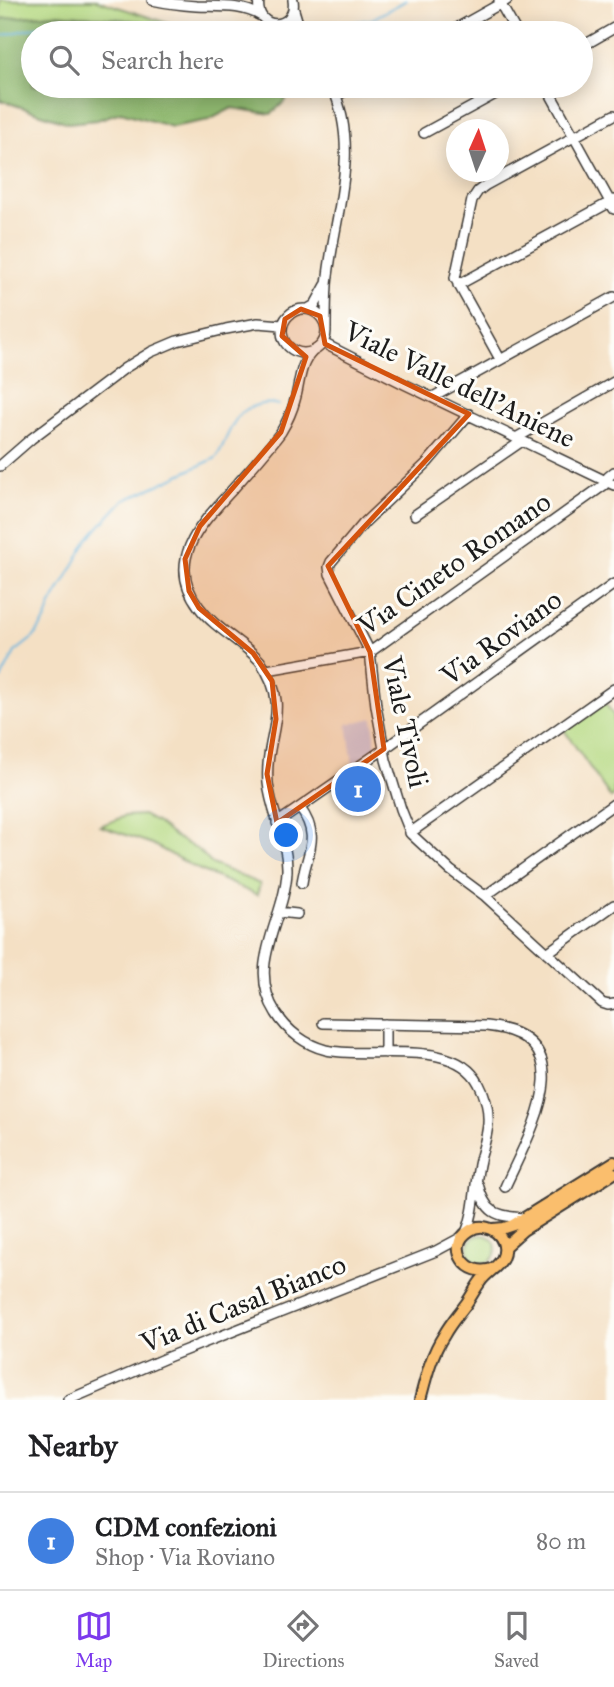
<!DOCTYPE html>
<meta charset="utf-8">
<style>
:root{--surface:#fff;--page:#f2f2f2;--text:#202124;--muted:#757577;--line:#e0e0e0;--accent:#7c3aed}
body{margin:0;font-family:"IM FELL Great Primer",serif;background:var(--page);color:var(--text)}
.compass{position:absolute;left:446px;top:119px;width:63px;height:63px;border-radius:50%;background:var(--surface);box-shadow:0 4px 18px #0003;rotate:3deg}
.you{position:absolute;left:287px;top:836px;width:24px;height:24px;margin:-18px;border:5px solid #fff;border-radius:50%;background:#1a73e8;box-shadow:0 0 0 10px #1a73e833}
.badge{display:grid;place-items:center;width:46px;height:46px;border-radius:50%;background:var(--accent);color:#fff;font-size:23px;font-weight:700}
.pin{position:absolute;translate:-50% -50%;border:4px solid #fff;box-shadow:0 2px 7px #0006}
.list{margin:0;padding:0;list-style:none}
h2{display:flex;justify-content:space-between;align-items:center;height:91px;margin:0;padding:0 28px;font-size:30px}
h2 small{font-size:23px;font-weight:400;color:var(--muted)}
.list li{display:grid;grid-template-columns:46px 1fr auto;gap:21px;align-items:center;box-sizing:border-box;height:98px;padding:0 28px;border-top:2px solid var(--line)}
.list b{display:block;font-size:26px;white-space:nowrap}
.list p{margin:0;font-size:23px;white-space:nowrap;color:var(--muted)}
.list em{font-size:23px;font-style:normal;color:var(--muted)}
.icon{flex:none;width:38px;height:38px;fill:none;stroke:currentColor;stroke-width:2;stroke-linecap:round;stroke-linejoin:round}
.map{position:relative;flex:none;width:614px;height:1400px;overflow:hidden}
.search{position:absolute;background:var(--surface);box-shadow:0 4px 18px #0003;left:21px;right:21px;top:21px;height:77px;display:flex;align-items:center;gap:18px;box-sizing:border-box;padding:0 24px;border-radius:38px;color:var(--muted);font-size:26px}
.sheet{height:189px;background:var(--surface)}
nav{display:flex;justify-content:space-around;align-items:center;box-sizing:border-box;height:98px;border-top:2px solid var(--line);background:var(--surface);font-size:19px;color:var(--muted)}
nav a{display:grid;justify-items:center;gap:4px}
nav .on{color:var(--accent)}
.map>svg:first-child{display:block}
.industrial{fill:#c5c0db}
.green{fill:#b5d982;stroke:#687a4f;stroke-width:2}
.forest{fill:#90b970;stroke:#566a46;stroke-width:2}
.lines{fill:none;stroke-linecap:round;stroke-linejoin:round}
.stream{stroke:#63b3dd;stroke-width:2}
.minor-casing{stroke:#3c3935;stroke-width:12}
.major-casing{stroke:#3c3935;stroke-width:14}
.minor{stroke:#fff;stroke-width:9}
.major{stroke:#fabe6d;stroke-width:10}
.marked{fill:#d4530e;fill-opacity:0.2;stroke:#d4530e;stroke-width:5;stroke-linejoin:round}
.labels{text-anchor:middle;stroke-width:6;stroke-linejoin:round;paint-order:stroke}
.street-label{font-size:28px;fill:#1c1c1c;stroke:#fdfcf7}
</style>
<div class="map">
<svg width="614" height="1400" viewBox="0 0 614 1400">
<rect width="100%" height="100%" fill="#fdfcf7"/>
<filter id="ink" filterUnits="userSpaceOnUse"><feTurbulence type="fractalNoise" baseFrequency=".0143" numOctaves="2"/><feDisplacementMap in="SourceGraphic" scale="14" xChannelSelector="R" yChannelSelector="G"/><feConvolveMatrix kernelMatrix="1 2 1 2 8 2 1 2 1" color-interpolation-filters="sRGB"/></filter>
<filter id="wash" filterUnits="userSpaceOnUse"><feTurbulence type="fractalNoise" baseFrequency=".00686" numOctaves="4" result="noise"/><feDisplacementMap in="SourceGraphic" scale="28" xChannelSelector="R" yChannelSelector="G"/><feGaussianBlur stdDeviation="1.57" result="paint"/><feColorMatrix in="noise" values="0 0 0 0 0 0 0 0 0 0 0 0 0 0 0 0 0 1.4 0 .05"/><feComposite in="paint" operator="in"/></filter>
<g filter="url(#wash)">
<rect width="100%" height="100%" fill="#f4e0c4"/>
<!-- industrial -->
<path class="industrial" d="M373 718 376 748 353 765 347 724Z"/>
<!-- green -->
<path class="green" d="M0 0H97L179 27 119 19 54 14 0 19Z
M604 701 614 716V796L611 798 564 730Z
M143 815 156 822 174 836 198 850 212 864 260 884 257 895 196 868 152 844 100 826 125 816Z
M468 1249a14 14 0 1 1 28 0a14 14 0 1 1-28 0Z"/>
<!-- forest -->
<path class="forest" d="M54 14 119 19 179 27 194 33H33V86H286V100L271 114 232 108 209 120 172 127 121 112 97 120 68 123 0 100V19Z"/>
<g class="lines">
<!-- stream -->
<path class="stream" d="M320 33 355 22 372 19 407 0
M0 36 58 22 150 33
M0 681 15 652 34 637 46 619 51 605 88 539 123 501 216 458C224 446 228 430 237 418 246 406 264 401 278 405"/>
</g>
</g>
<g filter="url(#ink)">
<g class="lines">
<defs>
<path id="minor" d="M152 0C166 3 181 5 196 6 219 7 241 4 261 16
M259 0C254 32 298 31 293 0
M499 1 517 33
M294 10 301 33
M282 23 296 33
M448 33 507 0
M581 47 614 28
M546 86 614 209
M336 96 354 86
M424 133 510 86
M458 285 614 200
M282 331a22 22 0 1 1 44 0a22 22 0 1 1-44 0Z
M308 309 315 305 326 285
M326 329C326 314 326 300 327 285 333 217 362 153 332 86
M323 343 404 384 614 485
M312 352C299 365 300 384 295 400 292 412 287 422 281 432 266 452 249 471 232 490 201 524 164 561 199 607 215 629 242 641 260 661 294 710 264 734 268 783 271 813 288 840 287 871 285 920 245 965 276 1013 287 1031 306 1045 326 1050 369 1060 455 1036 479 1084 486 1097 489 1109 488 1124 487 1137 483 1148 480 1160 474 1185 476 1210 466 1233
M500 359 455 278 472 200 478 191 486 185 614 115
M433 397 614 297
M469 414 427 463 364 523 331 562 329 567 330 574 370 652 376 706 386 760 401 809 411 834 450 870 485 896 602 1003 608 1005 614 1004
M516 438 614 382
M0 466 31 439 125 368 151 352 177 341 226 329 258 323 282 325
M415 515 522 441
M267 670 370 652 604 485 608 477 614 472
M300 808C322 838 306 853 302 883
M277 823 384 749 614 584
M410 833 614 689
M485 896 614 804
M279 912 297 914
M547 953 614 905
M323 1023 486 1026C588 1037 530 1132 505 1187
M385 1053V1024
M478 1184C485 1213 496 1216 523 1218
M68 1400 168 1357 436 1251 462 1237"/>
<path id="major" d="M493 1229 504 1228 513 1225 614 1162
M504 1247 523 1230 614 1173
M420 1400C426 1377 431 1355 444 1335 450 1324 458 1315 466 1304 471 1297 475 1289 480 1282 486 1273 497 1268 502 1259 512 1238 487 1218 469 1231 445 1246 467 1280 494 1268"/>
</defs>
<!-- minor casing -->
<use href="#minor" class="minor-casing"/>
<!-- major casing -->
<use href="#major" class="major-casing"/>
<!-- minor -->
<use href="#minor" class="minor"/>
<!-- major -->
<use href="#major" class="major"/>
</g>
</g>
<!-- marked area -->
<path class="marked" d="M301 309 320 316 325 344 469 414 328 566 370 652 384 749 277 823 267 774 276 719 272 681 253 653 199 608 189 591 185 559 200 526 281 432 306 357 282 336 285 319Z"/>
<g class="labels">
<!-- street labels -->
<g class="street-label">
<text transform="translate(460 384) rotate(26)" y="10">Viale Valle dell'Aniene</text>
<text transform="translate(454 563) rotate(-35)" y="10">Via Cineto Romano</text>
<text transform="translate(501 637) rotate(-36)" y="10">Via Roviano</text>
<text transform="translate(406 722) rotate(78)" y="10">Viale Tivoli</text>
<text transform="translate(243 1303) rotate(-22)" y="10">Via di Casal Bianco</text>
</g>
</g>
</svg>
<svg class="compass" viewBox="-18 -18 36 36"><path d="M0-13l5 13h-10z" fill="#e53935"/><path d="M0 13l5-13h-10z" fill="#757577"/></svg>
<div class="you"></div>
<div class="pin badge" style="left:358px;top:789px;background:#3f7fe0">1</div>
<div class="search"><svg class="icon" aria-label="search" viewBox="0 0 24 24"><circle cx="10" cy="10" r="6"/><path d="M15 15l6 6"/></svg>Search here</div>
</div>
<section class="sheet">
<h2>Nearby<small></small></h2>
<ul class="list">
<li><span class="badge" style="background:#3f7fe0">1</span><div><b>CDM confezioni</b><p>Shop · Via Roviano</p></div><em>80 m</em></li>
</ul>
</section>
<nav>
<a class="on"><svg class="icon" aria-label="map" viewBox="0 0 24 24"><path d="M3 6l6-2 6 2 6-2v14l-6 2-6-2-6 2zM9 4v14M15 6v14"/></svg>Map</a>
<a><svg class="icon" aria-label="directions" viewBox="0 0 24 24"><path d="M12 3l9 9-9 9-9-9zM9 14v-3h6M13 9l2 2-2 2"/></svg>Directions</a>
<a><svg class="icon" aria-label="saved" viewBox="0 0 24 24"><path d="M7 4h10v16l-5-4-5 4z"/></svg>Saved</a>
</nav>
